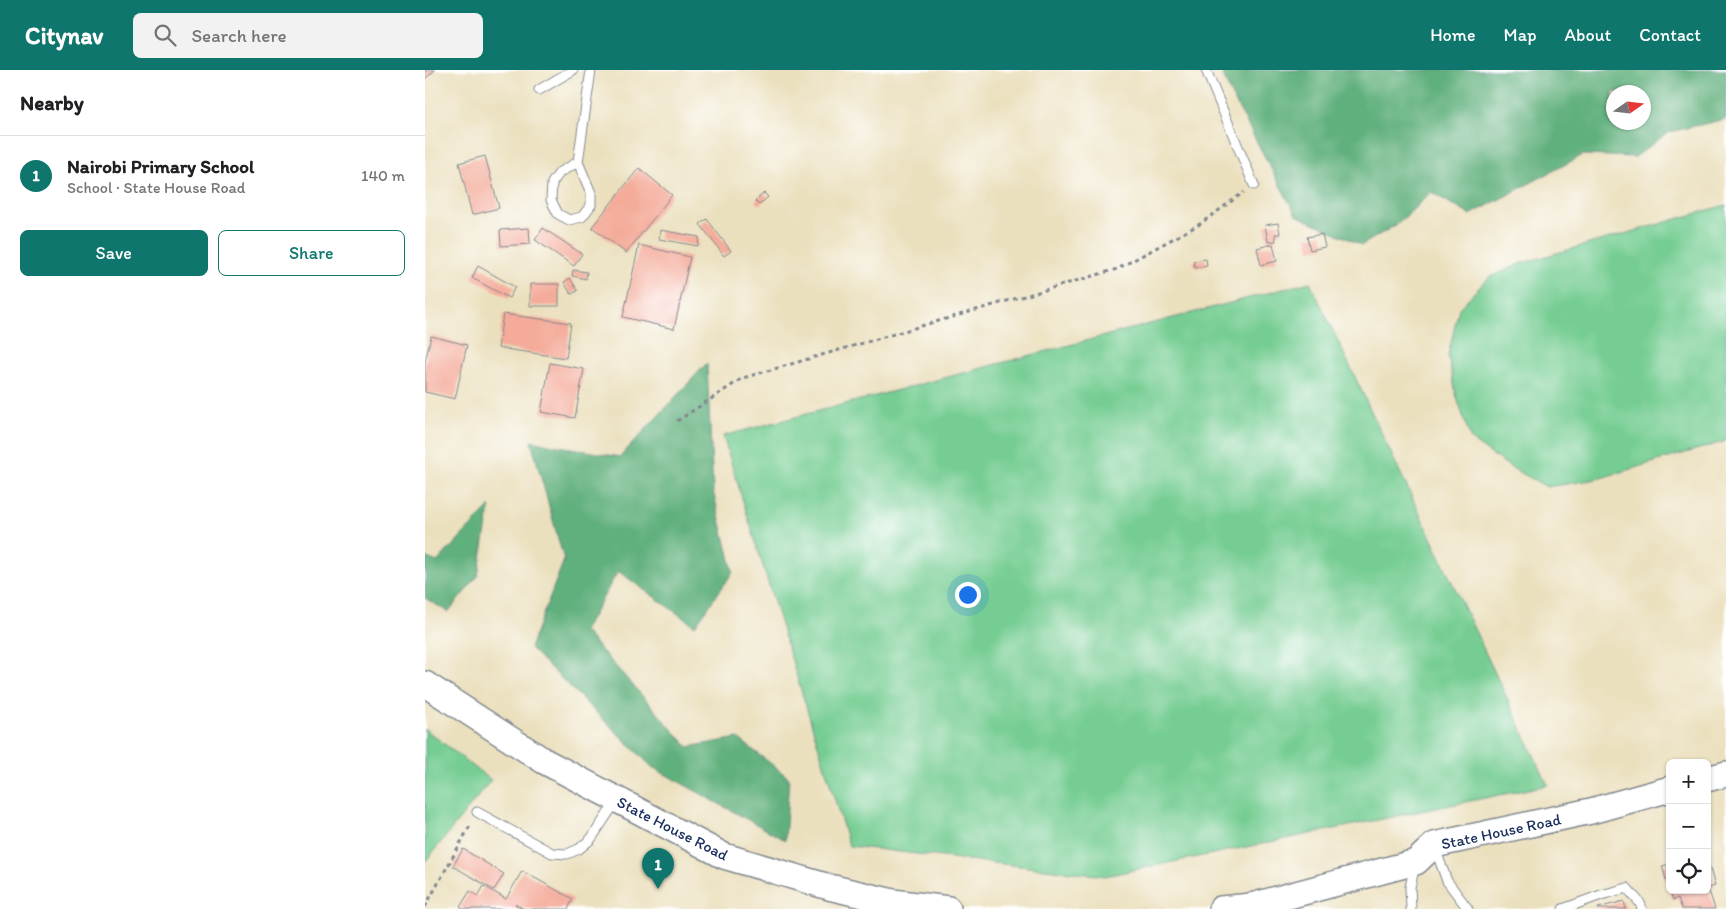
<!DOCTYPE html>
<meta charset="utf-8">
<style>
:root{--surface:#fff;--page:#f2f2f2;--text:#202124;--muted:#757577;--line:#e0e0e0;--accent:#0f766e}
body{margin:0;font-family:Itim,sans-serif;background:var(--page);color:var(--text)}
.controls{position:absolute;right:15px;bottom:15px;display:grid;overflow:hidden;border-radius:8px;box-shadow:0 1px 4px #0004}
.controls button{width:45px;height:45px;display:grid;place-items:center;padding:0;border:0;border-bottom:1px solid var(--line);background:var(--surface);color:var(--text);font:25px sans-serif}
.compass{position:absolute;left:1181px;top:15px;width:45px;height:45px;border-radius:50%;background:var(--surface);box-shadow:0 1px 4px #0004;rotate:76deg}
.you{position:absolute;left:542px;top:524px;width:18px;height:18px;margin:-12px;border:4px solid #fff;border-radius:50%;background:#1a73e8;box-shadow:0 0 0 8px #1a73e833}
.badge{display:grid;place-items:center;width:32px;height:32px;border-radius:50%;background:var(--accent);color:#fff;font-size:16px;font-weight:700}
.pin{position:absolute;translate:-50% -41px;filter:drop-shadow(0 1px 2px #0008)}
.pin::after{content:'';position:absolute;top:26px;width:18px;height:15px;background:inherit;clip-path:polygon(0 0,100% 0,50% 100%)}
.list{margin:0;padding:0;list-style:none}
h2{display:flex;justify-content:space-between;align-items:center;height:65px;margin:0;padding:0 20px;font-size:21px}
h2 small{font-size:16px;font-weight:400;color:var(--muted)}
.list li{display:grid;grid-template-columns:32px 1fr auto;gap:15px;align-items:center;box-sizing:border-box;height:80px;padding:0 20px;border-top:1px solid var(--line)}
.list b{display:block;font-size:19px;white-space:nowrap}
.list p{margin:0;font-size:16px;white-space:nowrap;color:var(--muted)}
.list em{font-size:16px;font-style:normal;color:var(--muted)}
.actions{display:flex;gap:10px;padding:15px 20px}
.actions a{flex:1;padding:11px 0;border:1px solid var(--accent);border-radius:8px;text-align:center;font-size:18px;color:var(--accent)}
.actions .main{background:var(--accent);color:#fff}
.icon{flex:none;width:28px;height:28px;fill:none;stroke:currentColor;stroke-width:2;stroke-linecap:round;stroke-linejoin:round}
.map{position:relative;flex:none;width:1301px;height:839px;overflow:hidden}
header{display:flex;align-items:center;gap:30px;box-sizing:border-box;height:70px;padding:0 25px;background:var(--accent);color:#fff}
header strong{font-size:24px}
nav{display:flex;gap:28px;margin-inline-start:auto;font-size:18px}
.search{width:350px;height:45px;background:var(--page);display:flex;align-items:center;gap:12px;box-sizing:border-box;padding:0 18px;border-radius:8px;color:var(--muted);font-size:19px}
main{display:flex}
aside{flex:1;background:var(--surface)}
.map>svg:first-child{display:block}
.green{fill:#76cd93;stroke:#487e78}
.forest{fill:#60b07d;stroke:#3e706e;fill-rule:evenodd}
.building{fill:#f4ab9a}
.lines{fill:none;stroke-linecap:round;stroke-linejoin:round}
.lane-casing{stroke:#83888e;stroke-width:11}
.secondary-casing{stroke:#83888e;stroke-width:28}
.path{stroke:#83888e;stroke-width:3;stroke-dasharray:4 4;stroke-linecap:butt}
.lane{stroke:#fff;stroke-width:9}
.secondary{stroke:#fff;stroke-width:25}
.labels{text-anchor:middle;stroke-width:4;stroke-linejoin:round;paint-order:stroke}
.street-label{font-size:16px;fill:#1b2f5e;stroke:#fff}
</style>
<header>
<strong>Citynav</strong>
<div class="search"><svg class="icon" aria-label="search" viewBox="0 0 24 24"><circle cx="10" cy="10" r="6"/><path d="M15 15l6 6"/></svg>Search here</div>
<nav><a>Home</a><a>Map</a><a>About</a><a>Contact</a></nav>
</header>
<main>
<aside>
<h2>Nearby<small></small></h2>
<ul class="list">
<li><span class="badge">1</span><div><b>Nairobi Primary School</b><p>School · State House Road</p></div><em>140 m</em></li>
</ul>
<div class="actions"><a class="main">Save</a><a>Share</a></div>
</aside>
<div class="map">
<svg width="1301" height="839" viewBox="0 0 1301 839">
<rect width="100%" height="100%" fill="#fff"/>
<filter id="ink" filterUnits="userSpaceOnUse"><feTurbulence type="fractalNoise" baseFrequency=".02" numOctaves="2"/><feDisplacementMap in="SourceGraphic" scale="10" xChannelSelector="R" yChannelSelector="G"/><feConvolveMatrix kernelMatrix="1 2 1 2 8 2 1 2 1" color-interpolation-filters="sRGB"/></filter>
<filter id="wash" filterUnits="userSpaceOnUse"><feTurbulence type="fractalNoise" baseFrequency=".0096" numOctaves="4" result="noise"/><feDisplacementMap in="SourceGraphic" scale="20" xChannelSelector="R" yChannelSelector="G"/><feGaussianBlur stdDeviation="1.12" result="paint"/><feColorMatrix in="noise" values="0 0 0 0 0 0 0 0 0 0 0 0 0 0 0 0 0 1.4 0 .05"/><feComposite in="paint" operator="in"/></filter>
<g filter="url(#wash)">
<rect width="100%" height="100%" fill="#ebe0be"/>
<!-- green -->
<path class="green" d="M1301 135V371L1172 409 1122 417 1085 397 1046 370 1032 328 1023 286 1034 238 1063 208 1097 193Z
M885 212 1123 715 680 806 424 776 298 366Z
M0 659 66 710 0 792Z"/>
<!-- forest -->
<path class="forest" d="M796 0H1301V49L1244 62 1210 87 1158 85 1045 145 1006 122 974 153 937 175 871 145 805 22ZM1188 22H1218V52H1188Z
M282 293 288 421 308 502 270 556 193 501 159 561 263 677 313 668 364 708 360 770 227 697 105 578 139 490 106 371 195 387Z
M65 436 53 506 23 542 0 528V487L12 492Z"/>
<g id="blocks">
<!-- building -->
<path class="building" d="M0 0H10L0 9Z
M60 86 74 138 47 145 34 93Z
M214 98 247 125 201 183 167 157Z
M339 123 343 127 334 135 330 131Z
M282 149 306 181 299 186 275 154Z
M853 153 855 164H850L851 171 843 172 840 155Z
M104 158 105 174 76 176 75 160Z
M118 158 157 184 149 196 110 170Z
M235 160 274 167 273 176 234 169Z
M897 164 900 177 885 180 882 167Z
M848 174 852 191 836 195 832 178Z
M214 175 265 187 249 259 198 247Z
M781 189 782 196 770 198 768 191Z
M53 196 90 217 84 228 47 208Z
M148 200 162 202 161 209 147 206Z
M145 208 153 221 146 224 139 212Z
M105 214H134V236H105Z
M78 244 146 253 141 288 73 278Z
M6 266 42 275 30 329 0 322V292Z
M125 293 159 299 150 348 116 342Z
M38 779 79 804 69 820 28 796Z
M1283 792 1290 816 1283 818 1290 839H1257L1253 828 1248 830 1244 820H1282Z
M1245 794V820H1244L1237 796Z
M97 801 148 829 143 839H99L90 834 97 839H38L35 837 45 821 53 826 59 816 81 829Z
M1199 831 1201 839H1173V838Z"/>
</g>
</g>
<g filter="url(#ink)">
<use href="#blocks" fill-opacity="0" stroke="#83888e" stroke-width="1"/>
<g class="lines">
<defs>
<path id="lane" d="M781 0 829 115
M114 20 148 0
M153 92 135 102 127 113 126 130 133 144 144 150 157 147 166 135V123L153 92 166 0
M52 742 127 783 142 784 154 779 166 769 192 730
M1010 778 1022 811 1043 839
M986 839 985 817 990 795
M1138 839 1176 825 1202 818 1215 833 1217 839"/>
<path id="secondary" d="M0 614 119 691 299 786 404 817 468 832 523 839
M1282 709 1301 704
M796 839 826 836 991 792 1009 775 1166 741 1245 719"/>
</defs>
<!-- lane casing -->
<use href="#lane" class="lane-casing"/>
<!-- secondary casing -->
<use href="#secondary" class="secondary-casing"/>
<!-- path -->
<path class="path" d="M252 351 318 308 692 199 775 154 819 122
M0 837 46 754"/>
<!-- lane -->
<use href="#lane" class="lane"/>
<!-- secondary -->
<use href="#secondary" class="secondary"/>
</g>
</g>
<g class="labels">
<!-- street labels -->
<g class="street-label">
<text transform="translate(248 758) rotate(27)" y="6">State House Road</text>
<text transform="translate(1076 761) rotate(-12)" y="6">State House Road</text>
</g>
</g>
</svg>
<div class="controls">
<button>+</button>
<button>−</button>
<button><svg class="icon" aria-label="locate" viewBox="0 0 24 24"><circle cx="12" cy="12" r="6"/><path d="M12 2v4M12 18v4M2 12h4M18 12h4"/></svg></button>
</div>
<svg class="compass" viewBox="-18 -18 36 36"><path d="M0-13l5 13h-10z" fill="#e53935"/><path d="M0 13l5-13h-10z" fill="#757577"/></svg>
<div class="you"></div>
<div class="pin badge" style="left:233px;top:819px">1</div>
</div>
</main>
